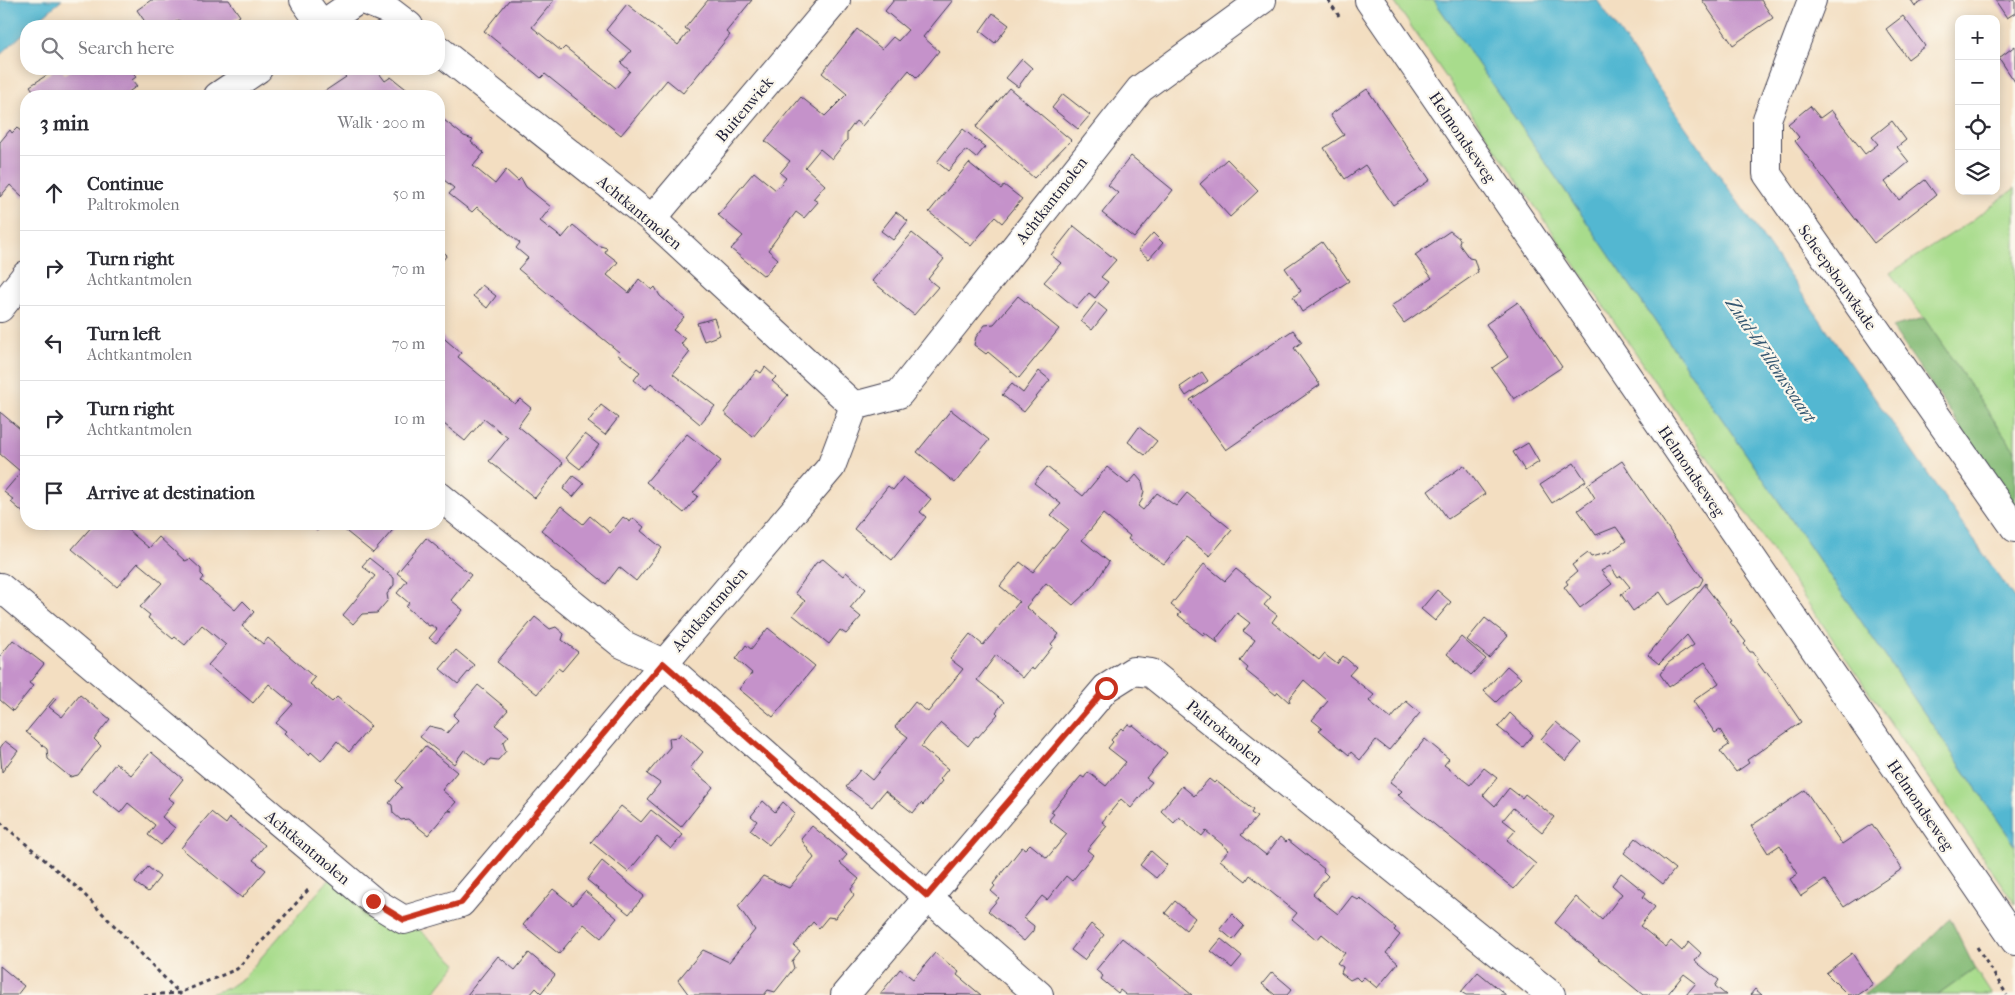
<!DOCTYPE html>
<meta charset="utf-8">
<style>
:root{--surface:#fff;--page:#f2f2f3;--text:#2b2b33;--muted:#7c7c81;--line:#e1e1e2}
body{margin:0;font-family:"IM FELL French Canon",serif;background:var(--page);color:var(--text)}
.controls{position:absolute;right:15px;top:15px;display:grid;overflow:hidden;border-radius:10px;box-shadow:0 2px 12px #0003}
.controls button{width:45px;height:45px;display:grid;place-items:center;padding:0;border:0;border-bottom:1px solid var(--line);background:var(--surface);color:var(--text);font:25px sans-serif}
.stop{position:absolute;width:15px;height:15px;margin:-11px;border:4px solid #c8321e;border-radius:50%;background:#fff}
.stop.end{background:#c8321e;border-color:#fff;box-shadow:0 1px 5px #0008}
.list{margin:0;padding:0;list-style:none}
h2{display:flex;justify-content:space-between;align-items:center;height:65px;margin:0;padding:0 20px;font-size:21px}
h2 small{font-size:16px;font-weight:400;color:var(--muted)}
.list li{display:grid;grid-template-columns:32px 1fr auto;gap:15px;align-items:center;box-sizing:border-box;height:75px;padding:0 20px;border-top:1px solid var(--line)}
.list b{display:block;font-size:19px;white-space:nowrap}
.list p{margin:0;font-size:16px;white-space:nowrap;color:var(--muted)}
.list em{font-size:16px;font-style:normal;color:var(--muted)}
.icon{flex:none;width:28px;height:28px;fill:none;stroke:currentColor;stroke-width:2;stroke-linecap:round;stroke-linejoin:round}
.map{position:relative;flex:none;width:2015px;height:995px;overflow:hidden}
.search{position:absolute;background:var(--surface);box-shadow:0 2px 12px #0003;left:20px;top:20px;width:425px;height:55px;display:flex;align-items:center;gap:12px;box-sizing:border-box;padding:0 18px;border-radius:20px;color:var(--muted);font-size:19px}
.panel{position:absolute;background:var(--surface);box-shadow:0 2px 12px #0003;left:20px;top:90px;width:425px;height:440px;border-radius:20px}
.map>svg:first-child{display:block}
.green{fill:#a8dc8c;stroke:#657f64}
.forest{fill:#86bc78;stroke:#546f5a}
.water{fill:#53b7d1;stroke:#3a6c86}
.building{fill:#c592ca}
.lines{fill:none;stroke-linecap:round;stroke-linejoin:round}
.minor-casing{stroke:#413e4f;stroke-width:30}
.tertiary-casing{stroke:#413e4f;stroke-width:30}
.path{stroke:#413e4f;stroke-width:3;stroke-dasharray:4 4;stroke-linecap:butt}
.minor{stroke:#fff;stroke-width:28}
.tertiary{stroke:#fff;stroke-width:28}
.route{stroke:#c8321e;stroke-width:6}
.labels{text-anchor:middle;stroke-width:4.5;stroke-linejoin:round;paint-order:stroke}
.street-label{font-size:16px;fill:#22223b;stroke:#fbf7ec}
.water-label{font-size:18px;font-style:italic;fill:#335670;stroke:#fbf7ec}
</style>
<div class="map">
<svg width="2015" height="995" viewBox="0 0 2015 995">
<rect width="100%" height="100%" fill="#fbf7ec"/>
<filter id="ink" filterUnits="userSpaceOnUse"><feTurbulence type="fractalNoise" baseFrequency=".02" numOctaves="2"/><feDisplacementMap in="SourceGraphic" scale="10" xChannelSelector="R" yChannelSelector="G"/><feConvolveMatrix kernelMatrix="1 2 1 2 8 2 1 2 1" color-interpolation-filters="sRGB"/></filter>
<filter id="wash" filterUnits="userSpaceOnUse"><feTurbulence type="fractalNoise" baseFrequency=".0096" numOctaves="4" result="noise"/><feDisplacementMap in="SourceGraphic" scale="20" xChannelSelector="R" yChannelSelector="G"/><feGaussianBlur stdDeviation="1.12" result="paint"/><feColorMatrix in="noise" values="0 0 0 0 0 0 0 0 0 0 0 0 0 0 0 0 0 1.4 0 .05"/><feComposite in="paint" operator="in"/></filter>
<g filter="url(#wash)">
<rect width="100%" height="100%" fill="#f3dec1"/>
<!-- green -->
<path class="green" d="M1393 0H1434L2015 845V904Z
M2015 188V451L1924 318 1890 273 1967 224Z
M333 875 413 924 457 964 432 995H207L228 988 244 977Z
M1975 969 1992 995H1938Z"/>
<!-- forest -->
<path class="forest" d="M1924 318 2015 451V507L1892 327Z
M1950 918 1975 969 1938 995H1863L1908 960Z"/>
<!-- water -->
<path class="water" d="M0 0H62L31 26H26V31L0 55Z
M1434 0H1597L2015 599V845Z"/>
<g id="blocks">
<!-- building -->
<path class="building" d="M151 0H229L240 16 224 26H183L179 20 169 26H148L137 10Z
M509 0H554L532 27 561 51 565 47 616 88 630 71 621 63 631 51 606 30 627 4 678 45 689 31 685 28 708 0H752L726 32 730 35 683 93 667 80 621 135 545 74 541 78 484 31Z
M894 0H953L923 37 939 51 917 78 909 70 862 126 856 121 847 133V140L832 159 820 149 805 167 825 185 813 199 818 202 804 218 796 212 768 250 778 259 764 276 731 249 743 236 718 215 754 172 776 190 786 178 780 173 790 161 765 141 801 97 825 116 847 94 822 73 857 29 882 49 893 37 898 41 908 30 885 11Z
M1702 0H1761L1773 18 1733 45Z
M1911 0H1925L1915 6Z
M1995 0H2015V13L2007 18Z
M993 13 1009 25 995 43 980 31Z
M1903 16 1925 46 1908 59 1886 29Z
M2015 46V82L1999 58Z
M1022 59 1032 68 1018 87 1006 78Z
M56 69H61L65 74 73 69H131L136 77 132 80 137 86 123 96H89L86 93 81 96H37L30 86Z
M351 69H376L385 81 391 77 415 96H325L322 93 346 77 344 75 348 73 345 70Z
M1009 88 1071 140 1034 178 976 127Z
M1367 89 1430 180 1393 205 1365 165 1345 179 1324 148 1344 135 1330 115Z
M1063 94 1090 115 1078 129 1052 108Z
M1810 106 1820 118 1831 110 1865 154 1878 144 1872 137 1892 121 1906 140 1897 147 1909 162 1885 182 1899 200 1925 180 1936 195 1874 243 1795 141 1799 137 1788 124Z
M439 116 464 136 473 139 471 142 484 153 473 166 495 184 506 170 518 181 521 178 526 187 551 207 540 221 562 238 573 225 597 245 607 248 605 252 618 262 607 275 629 293 639 279 652 290 655 287 660 296 684 317 673 330 685 339 681 344 690 352 673 374 715 406 700 424 651 383 646 389 634 380 640 372 617 354 619 352 518 269 528 258 516 248 520 243 477 207 472 212 449 194 454 188 439 176Z
M17 128 26 135V193L23 197 10 185 0 197V142L10 130 12 133Z
M963 129 985 147 976 158 966 150 948 171 937 162Z
M1131 156 1173 190 1134 238 1102 213 1118 193 1108 185Z
M1227 159 1258 191 1230 217 1200 184Z
M969 163 1001 189 1004 185 1022 199 1002 223 995 217 971 246 929 212Z
M896 212 908 221 893 240 881 231Z
M1074 226 1116 260 1101 277 1108 282 1095 298 1089 293 1076 308 1044 282 1061 263 1051 255Z
M1450 231 1460 239 1459 244 1469 258 1474 259 1478 272 1404 323 1391 306 1432 278 1415 255Z
M912 233 944 259 928 279 938 287 914 315 872 281Z
M1153 233 1163 243 1149 259 1138 250Z
M1322 242 1349 281 1302 312 1293 297 1301 291 1285 268Z
M439 248 447 255 439 265Z
M482 285 496 296 487 308 473 296Z
M1018 296 1059 329 1019 378 988 352 986 354 974 345 976 337 985 325 994 324Z
M1096 302 1107 311 1092 330 1081 321Z
M1518 302 1562 367 1514 399 1492 368 1508 357 1486 324Z
M714 318 720 335 704 341 697 323Z
M1293 330 1302 342 1294 348 1320 385 1226 450 1190 400Z
M439 334 461 353 458 357 515 404 520 399 531 408 518 426 563 463 535 498 489 461 508 438 484 419 465 441 439 420Z
M765 367 776 377 772 381 788 395 753 437 724 413 757 370 761 373Z
M1039 371 1050 380 1024 412 1002 395 1012 384 1023 393Z
M1202 372 1208 381 1186 396 1180 387Z
M601 405 618 418 605 435 588 422Z
M951 410 989 440 955 483 917 452Z
M0 412 26 434V515L11 502 14 500 4 492 21 472 0 454Z
M1139 427 1157 441 1145 455 1128 442Z
M585 434 599 445 580 469 566 458Z
M687 434 721 461 693 493 698 496 684 513 646 482Z
M1528 443 1539 462 1525 471 1513 452Z
M1622 461 1703 579 1700 585 1669 605 1660 592 1633 611 1621 594 1630 587 1621 576 1618 578 1610 566 1601 571 1612 584 1580 608 1564 587 1568 584 1566 581 1577 572 1572 565 1588 553 1591 557 1610 552 1626 541 1616 527 1596 535 1578 510 1595 498 1587 485Z
M1574 463 1586 481 1552 503 1540 485Z
M1464 465 1485 494 1448 519 1428 491Z
M1047 467 1083 496 1107 467 1128 484 1136 475 1142 482 1144 491 1142 500 1138 506 1143 510 1157 493 1176 506 1187 493 1232 530 1210 556 1186 537 1164 564 1140 548 1128 539 1130 536 1103 514 1082 540 1109 562 1093 586 1073 605 1046 583 1026 607 1059 634 1051 644 1053 646 1034 670 1031 668 1023 678 996 655 977 680 1004 702 996 712 998 714 978 737 976 736 968 746 941 723 930 735 921 747 948 769 940 779 942 781 923 805 921 803 913 813 885 791 872 807 846 787 860 770 872 780 908 737 895 727 915 702 928 712 963 669 950 659 970 634 983 645 1019 602 1000 586 1020 562 1033 572 1068 529 1051 515 1061 504 1034 483Z
M573 476 584 484 573 497 563 489Z
M903 477 931 499 920 512 926 517 892 560 854 529 888 486 893 490Z
M561 506 583 524 590 516 610 533 623 517 630 522 633 518 644 527 641 531 662 548 636 581 619 567 606 584 541 530Z
M42 524H54L49 530Z
M94 524H121L149 548 159 537 185 561 190 559 201 569V574L204 577 201 581 235 610 243 601 254 612 242 626 263 644 268 638 315 678 310 684 332 702 337 697 371 726 349 752 337 741 321 761 311 752 309 755 284 733 286 731 276 723 293 704 269 684 253 703 208 665 226 645 202 625 185 645 175 637 173 639 148 618 150 615 140 607 162 583 138 563 117 587 72 549Z
M309 524H322L317 531Z
M337 524H398L373 553Z
M426 538 471 575 451 600 463 610 436 643 429 638 437 629 431 625 429 626 406 607 409 603 397 593 407 581 397 573Z
M369 558 394 578V585L387 594 388 600 377 613 362 614 353 624 343 615 375 576 362 566Z
M823 559 843 576 846 572 866 589 850 608 861 617 846 634 840 630 829 644 793 615 805 601 795 593 816 563Z
M1204 564 1225 581 1236 569 1271 597 1264 605 1277 615 1272 622 1319 660 1324 654 1337 664 1343 656 1356 667 1349 675 1374 695 1369 701 1391 719 1406 701 1420 713 1389 750 1376 740 1360 760 1351 752 1349 755 1319 730 1322 728 1312 720 1328 701 1304 680 1289 699 1290 703 1278 692 1276 695 1246 671 1248 668 1240 661 1255 640 1243 631 1250 623 1237 613 1216 639 1218 643 1204 632 1203 635 1178 615 1181 613 1171 605Z
M1706 583V587L1732 621 1730 622 1746 642 1744 644 1750 652H1753L1758 659 1757 662 1765 673 1767 672 1801 722 1747 760 1749 763 1736 772 1720 751 1729 745 1720 730 1715 733 1693 701 1719 683 1705 662 1669 687 1660 674 1668 663 1694 645 1687 635 1659 664 1648 655Z
M1437 590 1451 602 1435 621 1421 609Z
M535 617 550 629 556 627 564 634 562 640 578 652 562 671 558 668 537 694 497 662Z
M1485 618 1508 636 1489 658 1467 640Z
M768 628 815 666 773 717 739 689 752 673 736 659 746 645 751 649Z
M1461 637 1486 659 1471 675 1447 654Z
M13 640 44 664 29 683 33 686 13 711 0 700V656Z
M456 650 474 665 458 684 440 669Z
M1507 666 1521 678 1496 702 1484 691Z
M478 685 508 710 495 725 509 736 503 743 506 751 498 760 490 759 485 766 464 750 454 764 420 737 429 726 442 729 447 733 458 720 453 715Z
M80 695 110 719 94 739 101 746 78 775 70 777 48 759 47 749 26 732 54 698 56 699 49 707 62 717Z
M1510 713 1533 735 1523 747 1498 727Z
M1556 722 1581 743 1566 761 1541 739Z
M1128 724 1131 726 1133 725 1167 753 1146 778 1152 782 1131 808 1121 799 1102 822 1107 826 1087 850 1093 855 1072 881 1066 876 1047 900 1042 896 1024 918 1034 926 1033 931 1024 941 988 911 999 898 991 891 995 886 993 884 1022 847 1025 849 1030 844 1047 858 1067 834 1049 820 1054 814 1051 812 1081 776 1084 778 1088 772 1106 786 1126 762 1108 748 1113 742 1111 740 1121 728 1123 730Z
M681 733 703 752 690 768 713 787 681 827 647 799 660 783 647 774 670 747 669 738 678 737Z
M1425 739 1449 759 1444 765 1470 785 1484 768 1497 778 1483 795 1495 806 1509 788 1522 798 1525 794 1554 817 1542 832 1513 808 1503 820 1516 830 1507 840 1536 864 1514 889 1398 795 1402 791 1390 782Z
M5 741 18 751 2 772 0 748Z
M425 746 457 772 442 790 456 802 449 810 452 811H448L428 835 408 819 401 820 393 813 392 805 389 803 402 787 396 781Z
M151 752 183 779 168 798 174 802 162 817 175 828 161 845 148 835 155 825 128 803 120 813 93 791 116 763 131 775Z
M1209 779 1214 783 1216 781 1253 810 1251 813 1257 817 1241 835 1266 855 1280 837 1286 842 1288 840 1324 869 1323 871 1328 876 1313 894 1325 904 1338 914 1352 896 1358 900 1360 898 1396 928 1394 930 1400 935 1386 953 1398 963 1377 988 1364 977 1360 981 1356 977 1350 980 1341 973 1343 967 1337 963 1345 953 1322 934 1317 940 1292 919 1297 913 1250 875 1246 881 1220 860 1229 850 1206 831 1202 836 1179 817 1174 823 1161 811 1182 786 1194 796Z
M1805 790 1842 844 1872 824 1902 869 1844 907 1825 880 1801 896 1790 879 1798 874 1780 845 1768 853 1751 826Z
M763 801 775 812 783 802 795 813 769 845 750 830 757 821 751 816Z
M621 806 641 822 651 810 683 835 671 849 657 837 628 872 591 842Z
M211 812 226 824 230 818 265 845 253 860 266 870 242 898 181 848Z
M812 826 847 855 840 863 859 879 851 889 854 895 835 918 828 917 819 928 813 922 794 946 800 951 792 961 794 968 775 992 768 990 764 995H689L678 980 703 950 729 962 755 930 738 906 763 876 789 888 814 858 801 839Z
M1636 838 1675 869 1663 884 1624 853Z
M1151 851 1167 865 1156 878 1140 865Z
M602 861 644 896 629 914 587 880Z
M148 867 160 877 148 892 135 883Z
M1621 873 1646 893 1643 897 1655 907 1640 926 1666 947 1671 941 1682 951 1689 942 1701 953 1695 961 1719 980 1715 986 1726 995H1686L1696 983 1684 974 1667 995H1643L1555 923 1576 897 1602 920 1622 894 1612 885Z
M553 889 573 905 585 891 617 918 601 938 584 924 559 954 523 925Z
M1175 901 1195 918 1186 930 1165 913Z
M1232 914 1244 926 1233 940 1220 929Z
M1091 924 1104 935 1084 960 1071 950Z
M1122 938 1146 957 1192 995H1126L1120 990 1118 993 1101 979 1103 976 1096 970Z
M1221 939 1242 956 1232 968 1211 951Z
M529 953 555 975 541 993 536 988 530 995H467L498 956 515 970Z
M935 953 959 972 957 975 981 995 880 994 900 969 913 979Z
M1852 953 1873 985 1858 995H1848L1826 973Z
M0 966 24 986 17 995H0Z
M1272 972 1292 989 1287 995H1275L1262 984Z
M1478 972 1506 995H1466L1461 992Z
M1755 989 1762 995H1750Z"/>
</g>
</g>
<g filter="url(#ink)">
<use href="#blocks" fill-opacity="0" stroke="#413e4f" stroke-width="1"/>
<g class="lines">
<defs>
<path id="minor" d="M304 0 322 25
M363 0 388 10 409 26
M1812 0 1767 119V174L2015 528
M320 26 358 0
M218 96 258 69
M652 219 836 0
M0 308 26 275
M854 406 899 394 1140 89 1262 0
M439 496 622 644 663 663 1039 995
M0 587 373 901 404 920 461 903 831 467 854 406 652 219 439 50
M845 995 1106 688 1133 671 1151 673 1551 995"/>
<path id="tertiary" d="M1369 0 2015 941"/>
</defs>
<!-- minor casing -->
<use href="#minor" class="minor-casing"/>
<!-- tertiary casing -->
<use href="#tertiary" class="tertiary-casing"/>
<!-- path -->
<path class="path" d="M1328 0 1339 16
M0 822 79 889 181 995
M1977 947 2007 995
M144 995 179 993 237 969 309 889"/>
<!-- minor -->
<use href="#minor" class="minor"/>
<!-- tertiary -->
<use href="#tertiary" class="tertiary"/>
</g>
</g>
<g class="lines" filter="url(#ink)">
<!-- route -->
<path class="route" d="M373 901 404 920 461 903 663 663 927 896 1106 688"/>
</g>
<g class="labels">
<!-- street labels -->
<g class="street-label">
<text transform="translate(744 109) rotate(-50)" y="6">Buitenwiek</text>
<text transform="translate(1463 137) rotate(56)" y="6">Helmondseweg</text>
<text transform="translate(1051 200) rotate(-52)" y="6">Achtkantmolen</text>
<text transform="translate(640 212) rotate(40)" y="6">Achtkantmolen</text>
<text transform="translate(1838 277) rotate(55)" y="6">Scheepsbouwkade</text>
<text transform="translate(1692 471) rotate(56)" y="6">Helmondseweg</text>
<text transform="translate(709 609) rotate(-49)" y="6">Achtkantmolen</text>
<text transform="translate(1225 732) rotate(39)" y="6">Paltrokmolen</text>
<text transform="translate(1921 805) rotate(56)" y="6">Helmondseweg</text>
<text transform="translate(308 847) rotate(40)" y="6">Achtkantmolen</text>
</g>
<!-- water labels -->
<g class="water-label">
<text transform="translate(1771 360) rotate(56)" y="6">Zuid-Willemsvaart</text>
</g>
</g>
</svg>
<div class="controls">
<button>+</button>
<button>−</button>
<button><svg class="icon" aria-label="locate" viewBox="0 0 24 24"><circle cx="12" cy="12" r="6"/><path d="M12 2v4M12 18v4M2 12h4M18 12h4"/></svg></button>
<button><svg class="icon" aria-label="layers" viewBox="0 0 24 24"><path d="M12 4l9 5-9 5-9-5zM3 14l9 5 9-5"/></svg></button>
</div>
<div class="stop" style="left:1106px;top:688px"></div>
<div class="stop end" style="left:373px;top:901px"></div>
<div class="search"><svg class="icon" aria-label="search" viewBox="0 0 24 24"><circle cx="10" cy="10" r="6"/><path d="M15 15l6 6"/></svg>Search here</div>
<section class="panel">
<h2>3 min<small>Walk · 200 m</small></h2>
<ul class="list">
<li><svg class="icon" aria-label="ahead" viewBox="0 0 24 24"><path d="M12 20V5M6 11l6-6 6 6"/></svg><div><b>Continue</b><p>Paltrokmolen</p></div><em>50 m</em></li>
<li><svg class="icon" aria-label="right" viewBox="0 0 24 24"><path d="M7 20v-9h11M14 6l5 5-5 5"/></svg><div><b>Turn right</b><p>Achtkantmolen</p></div><em>70 m</em></li>
<li><svg class="icon" aria-label="left" viewBox="0 0 24 24"><path d="M17 20v-9H6M10 6l-5 5 5 5"/></svg><div><b>Turn left</b><p>Achtkantmolen</p></div><em>70 m</em></li>
<li><svg class="icon" aria-label="right" viewBox="0 0 24 24"><path d="M7 20v-9h11M14 6l5 5-5 5"/></svg><div><b>Turn right</b><p>Achtkantmolen</p></div><em>10 m</em></li>
<li><svg class="icon" aria-label="arrive" viewBox="0 0 24 24"><path d="M6 21V4h12l-3 4 3 4H6"/></svg><div><b>Arrive at destination</b></div></li>
</ul>
</section>
</div>
